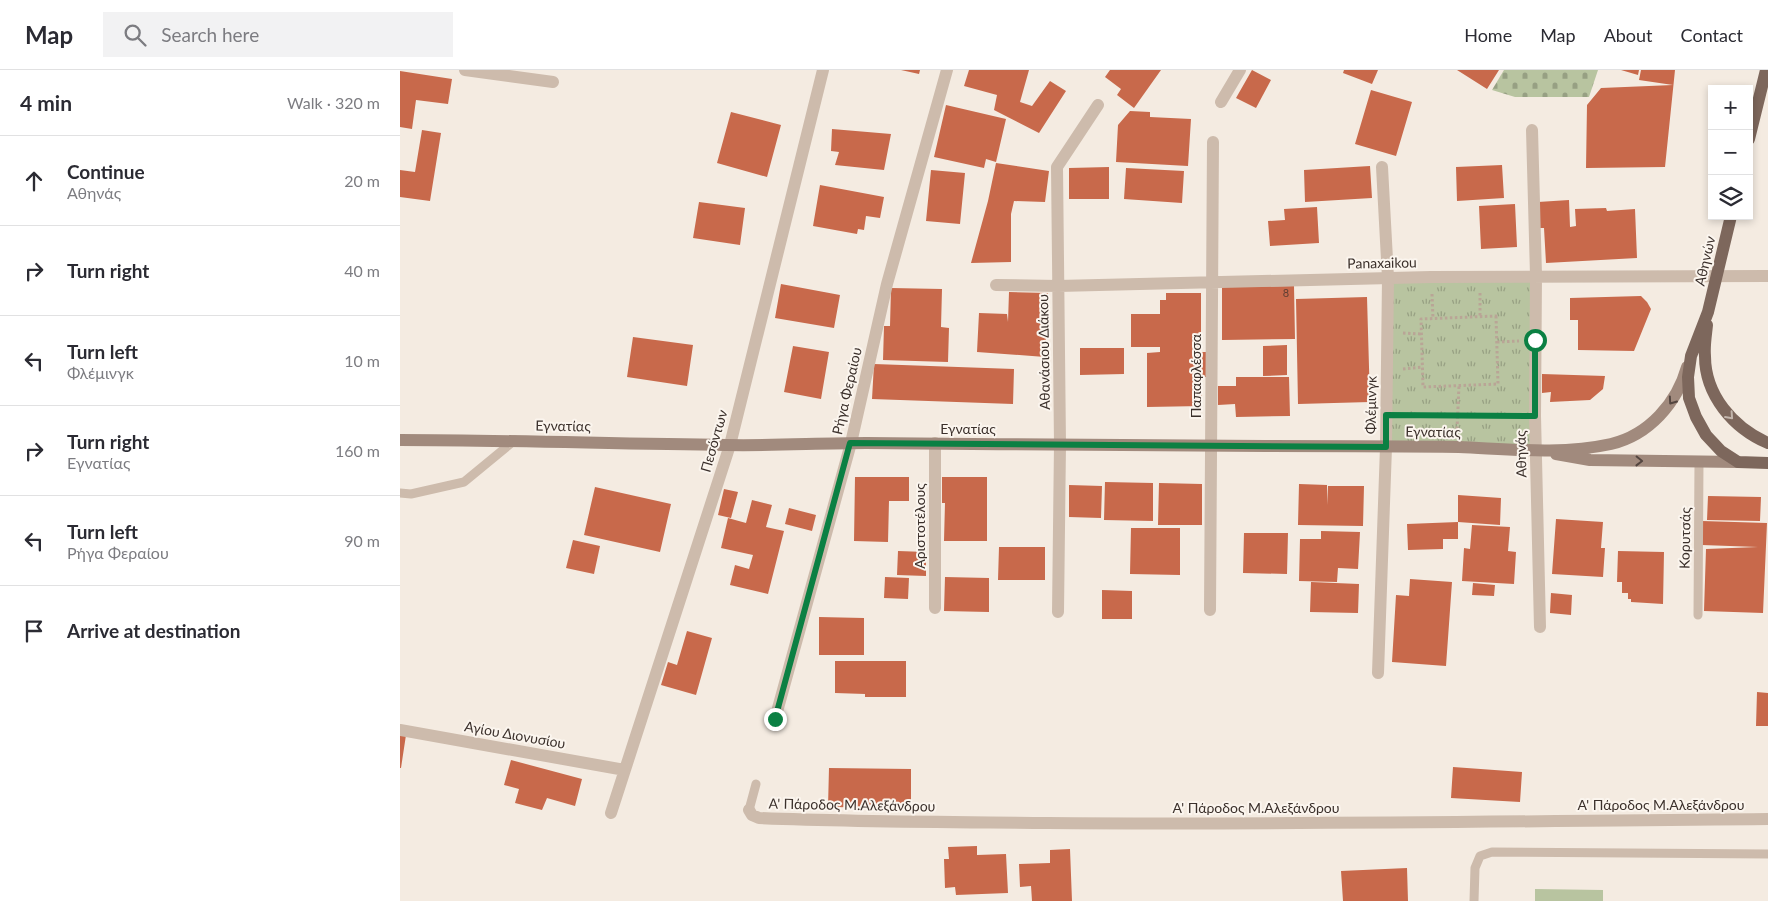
<!DOCTYPE html>
<meta charset="utf-8">
<style>
:root{--surface:#fff;--page:#f2f2f3;--text:#2b2b33;--muted:#7c7c81;--line:#e1e1e2}
body{margin:0;font-family:Lato,sans-serif;background:var(--page);color:var(--text)}
.controls{position:absolute;right:15px;top:15px;display:grid;overflow:hidden;border-radius:0px;box-shadow:0 2px 8px #0003}
.controls button{width:45px;height:45px;display:grid;place-items:center;padding:0;border:0;border-bottom:1px solid var(--line);background:var(--surface);color:var(--text);font:25px sans-serif}
.stop{position:absolute;width:15px;height:15px;margin:-11px;border:4px solid #0b8043;border-radius:50%;background:#fff}
.stop.end{background:#0b8043;border-color:#fff;box-shadow:0 1px 5px #0008}
.list{margin:0;padding:0;list-style:none}
h2{display:flex;justify-content:space-between;align-items:center;height:65px;margin:0;padding:0 20px;font-size:21px}
h2 small{font-size:16px;font-weight:400;color:var(--muted)}
.list li{display:grid;grid-template-columns:32px 1fr auto;gap:15px;align-items:center;box-sizing:border-box;height:90px;padding:0 20px;border-top:1px solid var(--line)}
.list b{display:block;font-size:19px;white-space:nowrap}
.list p{margin:0;font-size:16px;white-space:nowrap;color:var(--muted)}
.list em{font-size:16px;font-style:normal;color:var(--muted)}
.icon{flex:none;width:28px;height:28px;fill:none;stroke:currentColor;stroke-width:2;stroke-linecap:round;stroke-linejoin:round}
.map{position:relative;flex:none;width:1368px;height:831px;overflow:hidden}
header{display:flex;align-items:center;gap:30px;box-sizing:border-box;height:70px;padding:0 25px;background:var(--surface);border-bottom:1px solid var(--line)}
header strong{font-size:24px}
nav{display:flex;gap:28px;margin-inline-start:auto;font-size:18px}
.search{width:350px;height:45px;background:var(--page);display:flex;align-items:center;gap:12px;box-sizing:border-box;padding:0 18px;border-radius:0px;color:var(--muted);font-size:19px}
main{display:flex}
aside{flex:1;background:var(--surface)}
.map>svg:first-child{display:block}
.grass{fill:url(#grass-tufts)}
.cemetery{fill:url(#cemetery-stones)}
.pitch{fill:#b8c4a0}
.building{fill:#c8694b}
.lines{fill:none;stroke-linecap:round;stroke-linejoin:round}
.path{stroke:#b9a596;stroke-width:3;stroke-dasharray:2.5 2.5;stroke-linecap:butt}
.service{stroke:#cdbbac;stroke-width:9}
.minor{stroke:#cdbbac;stroke-width:12}
.secondary{stroke:#a18a7d;stroke-width:12}
.primary{stroke:#7d675c;stroke-width:12}
.oneway{stroke:#544640}
.oneway2{stroke:#c2b5ac}
.route{stroke:#0b8043;stroke-width:6}
.labels{text-anchor:middle;stroke-width:4;stroke-linejoin:round;paint-order:stroke}
.number-label{font-size:11px;fill:#5e3e33}
.street-label{font-size:14px;fill:#3b302b;stroke:#fbf5ee}
</style>
<header>
<strong>Map</strong>
<div class="search"><svg class="icon" aria-label="search" viewBox="0 0 24 24"><circle cx="10" cy="10" r="6"/><path d="M15 15l6 6"/></svg>Search here</div>
<nav><a>Home</a><a>Map</a><a>About</a><a>Contact</a></nav>
</header>
<main>
<aside>
<h2>4 min<small>Walk · 320 m</small></h2>
<ul class="list">
<li><svg class="icon" aria-label="ahead" viewBox="0 0 24 24"><path d="M12 20V5M6 11l6-6 6 6"/></svg><div><b>Continue</b><p>Αθηνάς</p></div><em>20 m</em></li>
<li><svg class="icon" aria-label="right" viewBox="0 0 24 24"><path d="M7 20v-9h11M14 6l5 5-5 5"/></svg><div><b>Turn right</b></div><em>40 m</em></li>
<li><svg class="icon" aria-label="left" viewBox="0 0 24 24"><path d="M17 20v-9H6M10 6l-5 5 5 5"/></svg><div><b>Turn left</b><p>Φλέμινγκ</p></div><em>10 m</em></li>
<li><svg class="icon" aria-label="right" viewBox="0 0 24 24"><path d="M7 20v-9h11M14 6l5 5-5 5"/></svg><div><b>Turn right</b><p>Εγνατίας</p></div><em>160 m</em></li>
<li><svg class="icon" aria-label="left" viewBox="0 0 24 24"><path d="M17 20v-9H6M10 6l-5 5 5 5"/></svg><div><b>Turn left</b><p>Ρήγα Φεραίου</p></div><em>90 m</em></li>
<li><svg class="icon" aria-label="arrive" viewBox="0 0 24 24"><path d="M6 21V4h12l-3 4 3 4H6"/></svg><div><b>Arrive at destination</b></div></li>
</ul>
</aside>
<div class="map">
<svg width="1368" height="831" viewBox="0 0 1368 831">
<defs>
<pattern id="grass-tufts" width="24" height="20" patternUnits="userSpaceOnUse" patternTransform="scale(1.25)"><rect width="24" height="20" fill="#b8c4a0"/><path d="M3 7l-1-3M5 7V3M7 7l1-3M15 17l-1-3M17 17v-4M19 17l1-3" fill="none" stroke="#97a083"/></pattern>
<pattern id="cemetery-stones" width="16" height="16" patternUnits="userSpaceOnUse" patternTransform="scale(1.25)"><rect width="16" height="16" fill="#b8c4a0"/><path d="M2 7V4a2 2 0 0 1 4 0v3zM10 15v-3a2 2 0 0 1 4 0v3z" fill="#97a083"/></pattern>
</defs>
<rect width="100%" height="100%" fill="#f4ebe1"/>
<!-- grass -->
<path class="grass" d="M1136 205V381L986 377 988 208Z"/>
<!-- cemetery -->
<path class="cemetery" d="M1104 0H1198L1189 27H1115L1092 20Z"/>
<!-- pitch -->
<path class="pitch" d="M1135 819 1203 820V831H1135Z"/>
<!-- building -->
<path class="building" d="M501 0H520L519 4Z
M569 0H629L620 32 632 36 650 11 666 21 639 63 594 40 597 25 564 16Z
M710 0H761L734 38 717 25 721 19 705 7Z
M852 0 871 10 856 38 836 28Z
M944 0H978L972 14 943 3Z
M1057 0H1099L1087 19Z
M1221 0H1239L1238 5Z
M1241 0H1275L1265 97 1186 98 1187 35 1201 18 1273 15 1239 10Z
M0 1 52 9 48 34 16 30 12 59 0 57Z
M971 20 1012 32 996 86 955 74Z
M546 35 606 49 596 92 586 89 584 98 534 87Z
M730 41 750 42V47L791 49 788 96 716 92 718 55Z
M331 42 381 55 367 107 317 93Z
M432 59 491 64 484 100 435 95 439 82 431 81Z
M22 60 41 63 30 131 0 127V100L15 102Z
M596 93 649 101 645 132 614 131 611 144V192L571 193 588 131Z
M1102 95 1104 128 1057 131 1056 97Z
M970 96 972 128 905 132 904 100Z
M709 97V129H669V98Z
M726 98 784 101 782 133 724 129Z
M531 100 565 103 560 154 526 151Z
M420 115 484 127 480 148 466 146 464 160 458 159 457 164 413 156Z
M1169 130 1170 157 1176 156 1175 139 1206 138 1207 141 1235 139 1237 188 1146 193 1144 158H1140L1138 132Z
M299 132 345 138 340 175 293 168Z
M1115 134 1117 177 1081 179 1079 136Z
M917 137 919 173 870 176 868 151 885 150 884 139Z
M381 214 440 225 434 258 375 248Z
M894 216 895 269 822 270V217Z
M491 218 542 219 541 257 549 258 548 292 483 290 484 256H490Z
M609 222 648 223 645 287 577 282 579 243 607 244 608 252Z
M766 223H801V282H806V307H802V336L747 337V283L760 282V277H731V244H760V230H766Z
M1241 226 1247 232 1251 239 1234 281 1178 280V250H1170V228Z
M967 227 970 332 898 334 896 229Z
M233 267 293 275 287 316 227 307Z
M887 275V305L863 306V276Z
M393 276 429 282 421 329 384 322Z
M680 278H724V304L680 305Z
M474 294 614 299 613 334 472 329Z
M1142 304 1205 306 1203 319 1190 330 1150 332 1151 322 1142 323Z
M836 307H889L890 346 836 347 835 334 818 335V316H836Z
M455 407H509V431H489L488 472 454 471Z
M542 407H587V471H544L545 433H542Z
M705 412 753 413V451L704 450Z
M759 413 802 414V455H758Z
M899 414 927 415V435L928 416H964L963 456 898 455Z
M669 415 702 416 701 448 669 447Z
M195 417 271 434 260 482 184 465Z
M324 419 338 422 331 448 318 445Z
M1058 425 1101 428 1100 455 1058 452V469H1043V479L1008 480 1007 454 1058 452Z
M1308 426 1361 427 1360 451 1307 450Z
M352 430 372 435 366 457 384 461 368 524 330 515 335 495 349 499 353 485 321 478 328 448 346 453Z
M389 438 416 445 412 461 385 454Z
M1156 449 1203 452 1201 478H1205L1203 507 1152 504Z
M1302 451 1367 453 1363 543 1304 541 1306 479 1358 477 1302 475Z
M1072 455 1110 457 1108 481 1116 482 1114 514 1062 511 1064 478 1070 479Z
M731 458H780V505L730 504Z
M921 461 960 462 958 499 938 498 937 512 899 511 900 469H921Z
M844 463H888L887 504 843 503Z
M173 470 200 476 194 504 166 498Z
M599 477H645V510H598Z
M498 481 526 482V506L497 505Z
M1218 481 1264 482 1263 534 1231 532V529H1228V523H1222V512H1217Z
M485 507 509 508 508 529 484 528Z
M545 507 589 508V542L544 541Z
M1010 509 1052 512 1046 596 992 592 996 525 1009 526Z
M911 512 959 514 958 543 910 542Z
M1073 513 1095 515 1094 526 1072 525Z
M702 520 732 521V549H702Z
M1151 523 1172 525 1171 545 1150 543Z
M419 547 464 548V585H419Z
M287 561 312 568 296 625 261 615 268 592 277 595Z
M435 591H506V627H465V624L435 623Z
M1357 622 1368 623V656H1356Z
M0 663 6 665 1 698H0Z
M111 690 182 709 175 736 147 728 142 740 115 733 119 719 104 715Z
M1053 697 1122 702 1120 732 1051 728Z
M429 698 511 699V738L428 737Z
M577 776V785L606 784 608 823 556 825 555 817 545 818 544 789H549L548 777Z
M670 779 672 831H632L631 816 620 817 619 794 650 793V780Z
M1007 798 1008 831H943L941 801Z"/>
<g class="lines">
<!-- path -->
<path class="path" d="M1080 223V247
M1032 224 1033 249
M1096 246 1098 314 1023 317 1021 249Z
M1003 263 1021 264
M1097 272 1119 271
M1003 299 1023 297
M1003 345 1117 346
M1057 359 1059 316"/>
<!-- service -->
<path class="service" d="M0 423 11 424 64 412 115 370
M1298 545 1299 392
M349 740 356 714
M1074 831 1075 798 1080 786 1092 782 1368 784"/>
<!-- minor -->
<path class="minor" d="M65 0 153 12
M821 32 840 0
M1132 60 1136 205 1135 346 1140 557
M596 215 658 216 1031 207 1368 206
M535 538V373
M810 540 813 72
M658 542 660 374 657 97 698 35
M978 603 986 377 988 208 982 97
M375 649 451 373 487 214 547 0
M0 660 225 700
M349 740 352 745 359 748C456 752 552 752 648 753 888 755 1128 751 1368 749
M211 743 330 375 423 0"/>
<!-- secondary -->
<path class="secondary" d="M0 370C109 370 217 374 326 375 373 376 419 373 466 373 599 374 732 376 865 376 930 376 994 376 1059 377 1109 379 1161 385 1211 374 1249 365 1277 333 1287 297
M1156 384 1190 390 1338 392"/>
<!-- primary -->
<path class="primary" d="M1349 69 1366 0
M1331 146 1308 242 1291 286 1288 307 1289 328 1296 347 1306 365 1321 381 1338 392 1368 393
M1307 255C1306 265 1304 276 1305 286 1305 325 1333 358 1368 373"/>
</g>
<!-- one-way arrows -->
<defs><path id="oneway-chevron" d="M-2-3.5L2.5 0L-2 3.5" fill="none" stroke-width="1.6" stroke-linecap="round" stroke-linejoin="round" transform="scale(1.25)"/></defs>
<g class="oneway">
<use href="#oneway-chevron" transform="translate(1272 331) rotate(125)"/>
<use href="#oneway-chevron" transform="translate(1239 391) rotate(1)"/>
</g>
<use class="oneway2" href="#oneway-chevron" transform="translate(1330 346) rotate(48)"/>
<g class="lines">
<!-- route -->
<path class="route" d="M375 649 450 373 986 377V345L1135 346V270"/>
</g>
<g class="labels">
<!-- number labels -->
<g class="number-label">
<text x="886" y="227">8</text>
</g>
<!-- street labels -->
<g class="street-label">
<text transform="translate(1305 191) rotate(-77)" y="5">Αθηνών</text>
<text transform="translate(982 193) rotate(-1)" y="5">Panaxaikou</text>
<text transform="translate(644 282) rotate(-91)" y="5">Αθανάσιου Διάκου</text>
<text transform="translate(796 306) rotate(-90)" y="5">Παπαφλέσσα</text>
<text transform="translate(447 321) rotate(-77)" y="5">Ρήγα Φεραίου</text>
<text transform="translate(971 335) rotate(-89)" y="5">Φλέμινγκ</text>
<text transform="translate(163 356) rotate(1)" y="5">Εγνατίας</text>
<text x="568" y="364">Εγνατίας</text>
<text transform="translate(1033 362) rotate(1)" y="5">Εγνατίας</text>
<text transform="translate(314 371) rotate(-74)" y="5">Πεσόντων</text>
<text transform="translate(1121 384) rotate(-91)" y="5">Αθηνάς</text>
<text transform="translate(520 456) rotate(-90)" y="5">Αριστοτέλους</text>
<text transform="translate(1285 468) rotate(-89)" y="5">Κορυτσάς</text>
<text transform="translate(115 665) rotate(10)" y="5">Αγίου Διονυσίου</text>
<text transform="translate(452 735) rotate(1)" y="5">Α' Πάροδος Μ.Αλεξάνδρου</text>
<text x="1261" y="740">Α' Πάροδος Μ.Αλεξάνδρου</text>
<text x="856" y="743">Α' Πάροδος Μ.Αλεξάνδρου</text>
</g>
</g>
</svg>
<div class="controls">
<button>+</button>
<button>−</button>
<button><svg class="icon" aria-label="layers" viewBox="0 0 24 24"><path d="M12 4l9 5-9 5-9-5zM3 14l9 5 9-5"/></svg></button>
</div>
<div class="stop" style="left:1135px;top:270px"></div>
<div class="stop end" style="left:375px;top:649px"></div>
</div>
</main>
